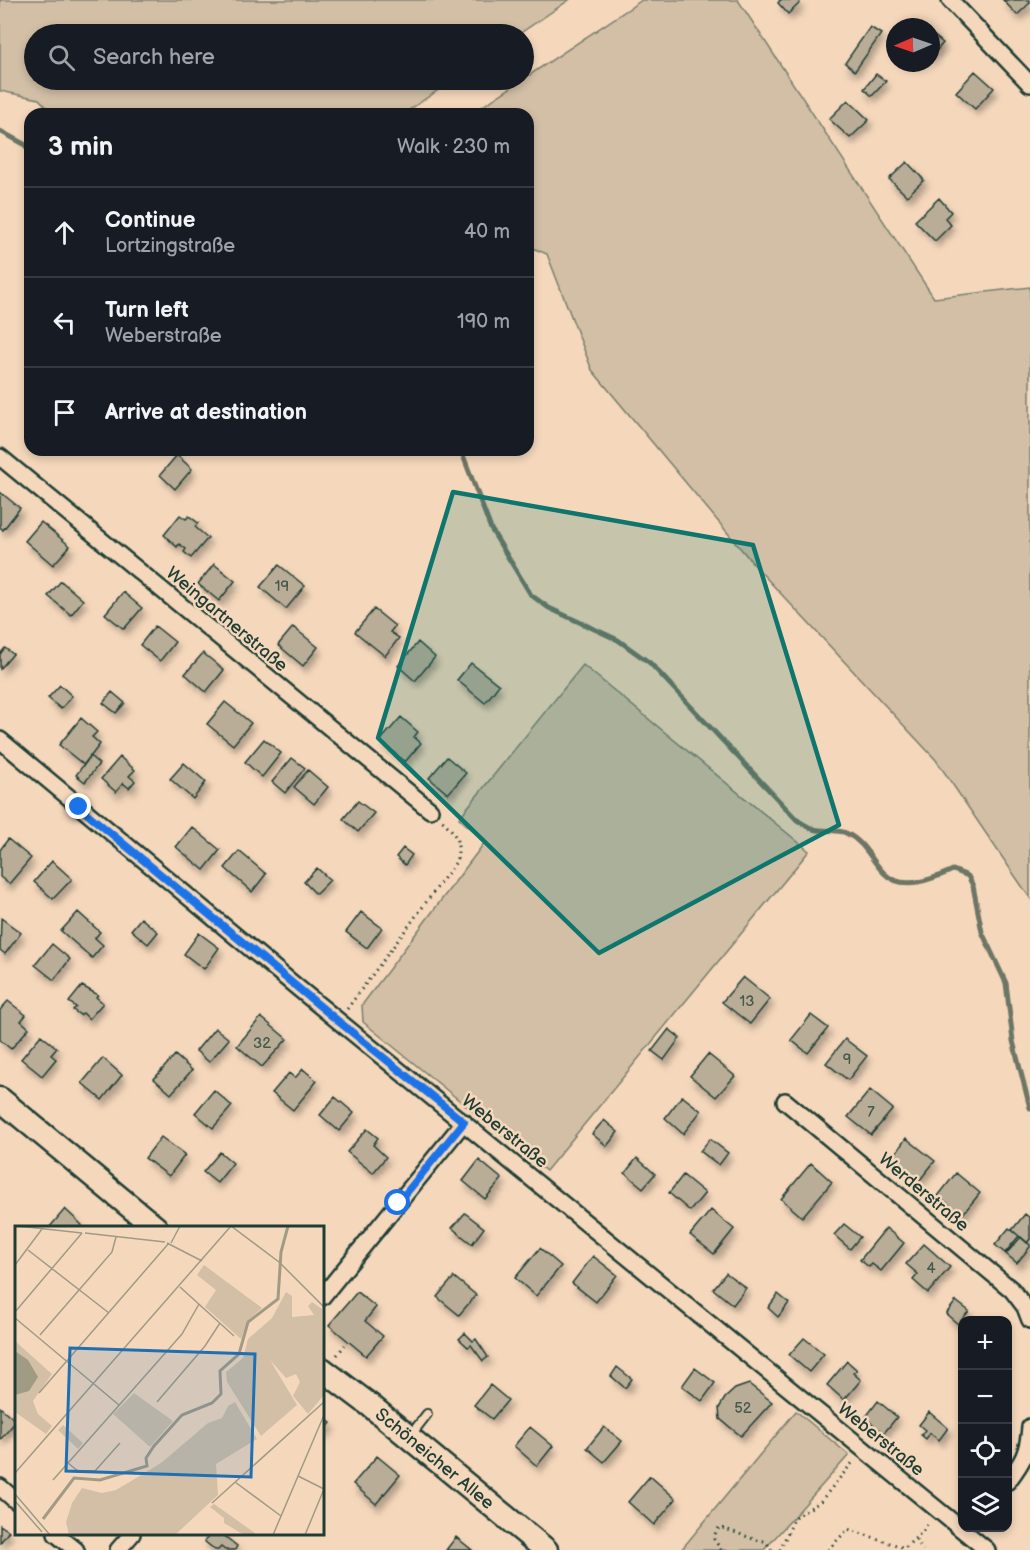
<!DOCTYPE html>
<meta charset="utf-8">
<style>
:root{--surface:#171b24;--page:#242831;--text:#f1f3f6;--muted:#9ea1a6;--line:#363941}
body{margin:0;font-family:"Balsamiq Sans",sans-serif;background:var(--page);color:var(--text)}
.controls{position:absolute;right:18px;bottom:18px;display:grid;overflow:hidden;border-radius:12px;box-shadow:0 3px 9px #0003}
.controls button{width:54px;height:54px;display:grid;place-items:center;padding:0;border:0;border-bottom:2px solid var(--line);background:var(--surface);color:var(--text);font:30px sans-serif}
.compass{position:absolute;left:886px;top:18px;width:54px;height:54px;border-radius:50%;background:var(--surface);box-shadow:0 3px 9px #0003;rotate:268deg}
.stop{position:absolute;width:18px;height:18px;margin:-14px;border:4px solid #1a73e8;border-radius:50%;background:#fff}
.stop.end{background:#1a73e8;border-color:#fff;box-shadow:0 2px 6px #0008}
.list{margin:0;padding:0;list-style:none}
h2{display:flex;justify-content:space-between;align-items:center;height:78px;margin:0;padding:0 24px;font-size:26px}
h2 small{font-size:20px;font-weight:400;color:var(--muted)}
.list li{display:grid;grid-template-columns:39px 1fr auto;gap:18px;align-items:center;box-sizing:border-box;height:90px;padding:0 24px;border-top:2px solid var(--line)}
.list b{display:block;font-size:22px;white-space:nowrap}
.list p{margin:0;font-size:20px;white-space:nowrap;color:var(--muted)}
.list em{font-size:20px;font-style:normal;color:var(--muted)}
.icon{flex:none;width:33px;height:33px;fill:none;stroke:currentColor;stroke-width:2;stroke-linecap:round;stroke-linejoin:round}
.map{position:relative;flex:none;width:1030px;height:1550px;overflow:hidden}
.search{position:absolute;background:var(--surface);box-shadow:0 3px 9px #0003;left:24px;top:24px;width:510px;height:66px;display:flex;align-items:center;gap:15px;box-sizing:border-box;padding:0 21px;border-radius:33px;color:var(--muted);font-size:22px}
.panel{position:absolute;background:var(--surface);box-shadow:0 3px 9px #0003;left:24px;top:108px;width:510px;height:348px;border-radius:18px}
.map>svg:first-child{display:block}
.green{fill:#d2bfa6;stroke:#787e6d;stroke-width:1.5}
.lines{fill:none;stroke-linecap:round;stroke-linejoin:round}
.stream{stroke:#6d7565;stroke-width:5}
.building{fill:#b9ad97;stroke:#1f3d34;stroke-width:1.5;filter:url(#shadow)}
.lane-casing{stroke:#1f3d34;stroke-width:12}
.street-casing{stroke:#1f3d34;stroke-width:20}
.secondary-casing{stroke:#1f3d34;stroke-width:27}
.path{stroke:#1f3d34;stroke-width:3;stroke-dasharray:1.5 4.5;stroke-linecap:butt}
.lane{stroke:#f5d8bc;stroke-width:8}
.street{stroke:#f5d8bc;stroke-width:15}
.secondary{stroke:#f5d8bc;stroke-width:22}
.route{stroke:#1a73e8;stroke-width:8}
.marked{fill:#0f766e;fill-opacity:0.2;stroke:#0f766e;stroke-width:4.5;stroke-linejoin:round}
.labels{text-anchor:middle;stroke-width:5;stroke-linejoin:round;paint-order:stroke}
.number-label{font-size:15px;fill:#46594d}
.street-label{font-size:18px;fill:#1f3d34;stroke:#f5d8bc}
.inset-river{fill:none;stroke:#a19b86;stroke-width:3}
.inset-road{fill:none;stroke:#9f9a86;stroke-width:1.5}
.view{fill:#1f6fb2;fill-opacity:0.15;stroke:#1f6fb2;stroke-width:3}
.inset-edge{fill:none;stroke:#1f3d34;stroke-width:3}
</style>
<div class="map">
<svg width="1030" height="1550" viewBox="0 0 1030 1550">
<defs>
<filter id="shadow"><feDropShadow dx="3.5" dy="6" stdDeviation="3" flood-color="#0004"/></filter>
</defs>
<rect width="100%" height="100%" fill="#f5d8bc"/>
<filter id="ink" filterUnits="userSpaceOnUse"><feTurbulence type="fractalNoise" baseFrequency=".0167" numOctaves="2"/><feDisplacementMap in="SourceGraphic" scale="12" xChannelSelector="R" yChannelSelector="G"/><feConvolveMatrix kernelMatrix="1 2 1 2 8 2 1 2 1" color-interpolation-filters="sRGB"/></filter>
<g filter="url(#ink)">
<!-- green -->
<path class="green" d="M0 0H569L519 34H34V80H453L403 114H53L39 99 0 91Z
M642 0H738L934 298 1030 287V898L936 760 756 567 592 370 547 254 528 246V114H471Z
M583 665 809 851 546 1171 363 1022 362 1005 485 842 459 818Z
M796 1411 849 1455 764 1550H681Z"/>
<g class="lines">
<!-- stream -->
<path class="stream" d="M0 131 24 144 30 151
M461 450 491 529 531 595 549 608 618 640 650 663 797 820C802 823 808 827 813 829 824 832 836 829 846 833 866 843 870 859 884 873 902 892 933 879 953 870L968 876 973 886 982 932 1006 983 1013 1041 1030 1108"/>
</g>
<!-- building -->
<path class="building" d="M780 0H797L800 3 788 14 778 3Z
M1003 0H1030V3L1017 15Z
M870 27 881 34 855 71 845 63Z
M931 33 943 43 931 57Z
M975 71 994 88 975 109 956 92Z
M876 74 886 81 872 96 864 89Z
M848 100 869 120 850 138 829 119Z
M907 162 924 180 907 196 889 179Z
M939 198 951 212 945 218 951 225 935 241 915 221Z
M177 455 192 469 175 489 160 475Z
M0 492 20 508 3 530 0 527Z
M180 515 186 519 189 516 198 523 195 527 208 538 191 558 184 552 186 549 179 544 177 547 164 535Z
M41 522 70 546 53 565 25 541Z
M214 564 235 581 219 601 198 584Z
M279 565 305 586 286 609 260 587Z
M61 581 83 600 71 615 48 596Z
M123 592 142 608 124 629 105 614Z
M374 609 395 626 390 632 399 638 385 656 355 632Z
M155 626 175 642 160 661 140 645Z
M293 627 318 647 303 666 278 645Z
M418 642 435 657 415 681 398 666Z
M5 648 13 654 0 669V654Z
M203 653 224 670 206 692 185 674Z
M471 663 499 685 485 703 457 680Z
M60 685 72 696 61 709 48 698Z
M112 692 125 703 116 713 103 703Z
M225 702 251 723 233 745 207 724Z
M401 717 418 732 414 737 421 743 405 762 380 741Z
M81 718 97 732 92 737 100 744 84 765 59 745Z
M264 739 281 753 262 777 245 762Z
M90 756 99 764 85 782 76 775Z
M120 757 135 770 129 776 135 781 129 788 123 783 116 792 101 779Z
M447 757 466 773 448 794 429 778Z
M292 758 305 768 285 793 272 782Z
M184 763 206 782 193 799 170 779Z
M308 770 328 787 314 804 294 787Z
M358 801 374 813 358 832 343 819Z
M192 827 220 850 204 870 176 847Z
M8 839 31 858 9 884 0 877V850Z
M403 848 412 855 405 865 396 857Z
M239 851 266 874 252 892 225 868Z
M52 861 72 879 53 899 34 882Z
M317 868 330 880 316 894 304 882Z
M78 912 100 932 95 938 103 945 92 958 61 931Z
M361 912 382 928 367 948 346 932Z
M1 918 21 933 5 954 0 950Z
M141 918 158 932 148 944 131 930Z
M199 933 219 948 204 969 184 954Z
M52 944 70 959 54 980 35 965Z
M743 977 770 999 750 1024 722 1002Z
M82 986 98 995 96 997 103 1003 89 1019 83 1013 80 1015 73 1010 76 1007 69 1002Z
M8 1001 26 1015 21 1021 29 1028 11 1049 0 1040V1010Z
M811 1015 828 1028 808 1053 791 1040Z
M261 1017 287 1039 262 1067 237 1046Z
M215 1028 229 1039 209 1062 196 1051Z
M669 1029 680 1038 664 1060 652 1051Z
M41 1035 57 1048 51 1055 56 1059 42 1076 21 1059Z
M845 1039 867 1056 848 1080 826 1063Z
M708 1054 735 1076 716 1097 690 1076Z
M175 1055 192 1070 171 1094 154 1079Z
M103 1058 122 1075 102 1100 82 1083Z
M303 1069 317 1081 293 1110 272 1093 289 1073 295 1078Z
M214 1090 232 1106 213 1128 195 1113Z
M870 1090 893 1109 871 1135 848 1117Z
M682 1096 701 1111 683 1134 665 1118Z
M335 1097 354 1113 339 1131 320 1115Z
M604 1120 618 1132 607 1146 592 1134Z
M367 1129 378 1138 373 1145 386 1157 373 1173 347 1152Z
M161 1137 185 1155 169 1176 145 1158Z
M906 1138 935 1161 919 1181 891 1160Z
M710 1139 728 1153 719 1165 700 1151Z
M220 1152 233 1163 217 1183 203 1172Z
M637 1158 655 1174 643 1188 625 1173Z
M479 1160 502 1179 485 1199 463 1181Z
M811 1163 832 1182 802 1217 781 1199Z
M956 1173 980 1193 962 1215 938 1196Z
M683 1175 705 1193 690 1211 669 1193Z
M65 1209 82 1225 80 1228H49Z
M711 1210 734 1229 714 1254 690 1235Z
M465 1213 484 1228 472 1244 452 1228Z
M1025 1214 1030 1218V1239L1027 1243 1012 1230Z
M844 1224 860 1237 850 1249 834 1235Z
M886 1228 904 1243 881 1271 872 1264 869 1267 860 1260Z
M1009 1228 1019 1236 1005 1253 995 1245Z
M1021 1237 1030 1245V1247L1017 1263 1006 1254Z
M924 1244 950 1267 928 1293 913 1280 918 1274 906 1264Z
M540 1248 561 1266 536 1296 515 1278Z
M593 1256 617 1275 596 1302 572 1283Z
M726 1273 746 1288 733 1305 713 1289Z
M454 1277 476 1295 459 1315 437 1297Z
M357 1292 376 1307 365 1321 383 1336 366 1356 329 1325Z
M778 1294 789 1303 778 1317 768 1308Z
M956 1301 969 1311 958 1324 946 1314Z
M465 1333 473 1341 476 1339 488 1357 483 1361 471 1345 468 1347 459 1339Z
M804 1338 824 1354 809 1372 789 1355Z
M847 1361 857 1370 853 1373 861 1380 844 1400 827 1385Z
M617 1367 632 1379 625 1388 611 1376Z
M695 1368 715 1383 702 1401 682 1386Z
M749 1384 772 1402 741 1436 720 1419 719 1408 725 1398 735 1389Z
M490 1385 508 1400 492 1419 474 1405Z
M878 1401 897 1417 884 1433 865 1418Z
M0 1407 16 1421 1 1439 0 1438Z
M929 1412 948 1428 939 1440 930 1433 926 1439 921 1435 925 1430 919 1425Z
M322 1416 331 1423 322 1433Z
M530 1427 553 1446 537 1466 514 1446Z
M604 1427 622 1441 604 1462 587 1448Z
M377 1456 400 1475 376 1504 353 1484Z
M650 1476 676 1499 654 1525 628 1502Z
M0 1525 9 1531 0 1543Z
M211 1534H222L237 1546 235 1550H225L221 1547 218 1550H215L204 1541Z
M456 1537 472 1550H446Z"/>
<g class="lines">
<defs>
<path id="lane" d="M410 1436 427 1414"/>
<path id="street" d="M950 0 1030 84
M0 457 430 810
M0 740 298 988 987 1550
M785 1101 1012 1290 1025 1307 1030 1320
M322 1297 464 1122
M1008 1481C1023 1461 1028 1453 1030 1427
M0 1487 16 1501
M56 1534 76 1550
M118 1550 132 1534"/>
<g id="secondary">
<path d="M0 1099 156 1228"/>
<path id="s1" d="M322 1369 371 1406 546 1550"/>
</g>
</defs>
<!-- lane casing -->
<use href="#lane" class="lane-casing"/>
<!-- street casing -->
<use href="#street" class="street-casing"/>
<!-- secondary casing -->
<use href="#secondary" class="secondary-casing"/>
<!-- path -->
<path class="path" d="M347 1009 456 862C462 843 455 831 440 819
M337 1355 345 1345
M916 1540 923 1550
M721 1550 714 1539 716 1531 720 1527 756 1540 765 1541 772 1550
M780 1550 795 1517 820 1502 853 1462
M828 1550 848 1529 905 1548 925 1529 928 1522"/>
<!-- lane -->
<use href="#lane" class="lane"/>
<!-- street -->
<use href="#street" class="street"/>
<!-- secondary -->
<use href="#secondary" class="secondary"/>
</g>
</g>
<g class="lines" filter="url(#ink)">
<!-- route -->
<path class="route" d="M79 807 338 1021 464 1122 398 1203"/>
</g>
<!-- marked area -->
<path class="marked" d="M453 492 753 545 839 825 599 953 378 738Z"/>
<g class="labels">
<!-- number labels -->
<g class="number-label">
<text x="282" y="591">19</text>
<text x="747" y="1006">13</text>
<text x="262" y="1048">32</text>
<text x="847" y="1064">9</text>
<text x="871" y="1117">7</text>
<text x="931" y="1273">4</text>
<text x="743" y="1413">52</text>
</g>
<!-- street labels -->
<g class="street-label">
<text transform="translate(227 619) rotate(40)" y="6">Weingartnerstraße</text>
<text transform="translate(505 1131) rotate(39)" y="6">Weberstraße</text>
<text transform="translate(924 1192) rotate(40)" y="6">Werderstraße</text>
<text transform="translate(881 1439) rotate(39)" y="6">Weberstraße</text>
<text dy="6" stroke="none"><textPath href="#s1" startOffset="144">Schöneicher Allee</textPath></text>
</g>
</g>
<!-- overview -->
<g transform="translate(15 1226)">
<rect width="309" height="309" fill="#f5d8bc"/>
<path d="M189 39 247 82 232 95 226 113 190 81 201 64 182 49ZM271 66 277 70V91L299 89 293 80 297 76 307 83 309 169 293 188 278 170 285 156 281 148 271 152 255 134 282 179 246 210 212 156 211 146 228 132 233 113 257 92ZM0 115 37 148 18 175 23 188 37 200 31 208 0 186ZM119 167 158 195 135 221 98 188ZM220 176 242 213 201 238 203 269 160 309H54L51 296 57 277 67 262 87 267 101 264 146 237 193 197 207 192 213 180ZM48 199 68 217 63 223 43 204ZM199 278 240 307 239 309H229L209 297V292L195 281Z" fill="#d2bfa6"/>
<path d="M0 125 13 134 23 151 14 165 0 169Z" fill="#a19b86"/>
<path class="inset-river" d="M28 293 59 252 85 254 132 240 131 232 139 220 167 189 197 177 206 168 205 145 224 128 233 96 263 73 266 26 273 0"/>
<path class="inset-road" d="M3 0 67 7M70 7 150 16M152 17 187 35M156 17 165 0M13 24 94 87M0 39 27 3M165 61 219 110M0 86 67 7M0 92 104 179M25 109 97 26 101 11M24 167 154 17M142 176 190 120 205 97M53 237 63 245H80L105 217M0 247 216 0 264 36 309 81M283 250 309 263M38 254 167 108 184 78M220 256 266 290M0 268 35 309M0 275 27 306M197 277 309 176M258 309 309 189M290 309 309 263"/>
<path class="view" d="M55 122 240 128 236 251 51 245Z"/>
<rect width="309" height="309" class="inset-edge"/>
</g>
</svg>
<div class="controls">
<button>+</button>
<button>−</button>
<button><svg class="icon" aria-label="locate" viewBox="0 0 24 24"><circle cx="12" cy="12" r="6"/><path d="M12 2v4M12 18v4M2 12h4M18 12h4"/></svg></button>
<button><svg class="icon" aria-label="layers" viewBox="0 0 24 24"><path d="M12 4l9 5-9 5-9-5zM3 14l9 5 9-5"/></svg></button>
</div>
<svg class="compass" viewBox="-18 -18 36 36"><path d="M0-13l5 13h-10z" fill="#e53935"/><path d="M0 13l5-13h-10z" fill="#9ea1a6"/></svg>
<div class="stop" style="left:398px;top:1203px"></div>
<div class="stop end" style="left:79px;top:807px"></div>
<div class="search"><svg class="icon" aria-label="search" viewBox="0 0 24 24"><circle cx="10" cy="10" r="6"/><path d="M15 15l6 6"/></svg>Search here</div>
<section class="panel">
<h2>3 min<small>Walk · 230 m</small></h2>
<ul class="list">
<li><svg class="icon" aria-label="ahead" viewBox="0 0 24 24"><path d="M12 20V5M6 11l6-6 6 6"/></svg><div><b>Continue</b><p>Lortzingstraße</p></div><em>40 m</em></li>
<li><svg class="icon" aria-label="left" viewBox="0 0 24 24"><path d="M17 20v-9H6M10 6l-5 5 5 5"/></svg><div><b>Turn left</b><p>Weberstraße</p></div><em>190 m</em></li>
<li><svg class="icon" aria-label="arrive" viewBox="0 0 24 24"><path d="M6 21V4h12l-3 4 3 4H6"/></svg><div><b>Arrive at destination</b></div></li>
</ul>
</section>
</div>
